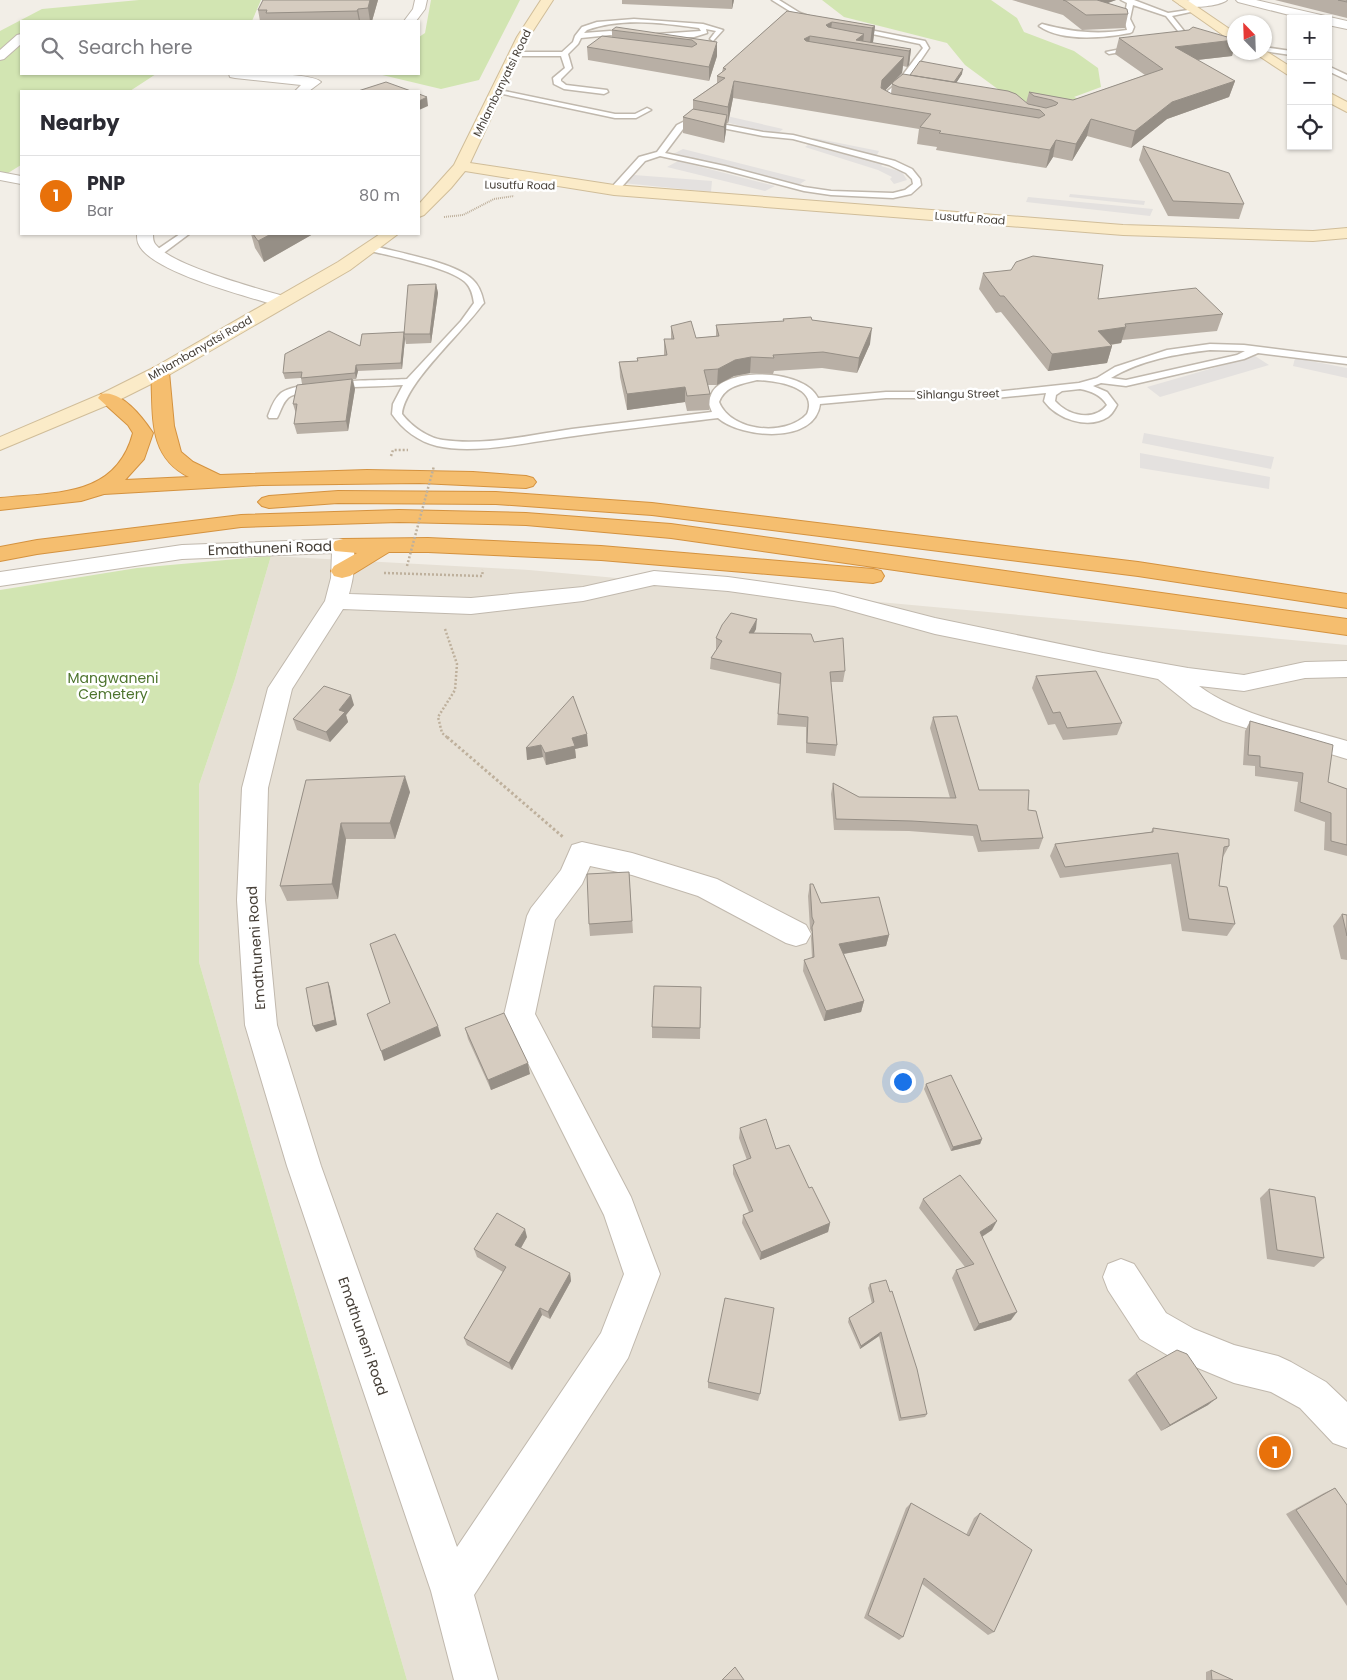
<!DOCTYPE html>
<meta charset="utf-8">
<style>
:root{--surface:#fff;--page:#f2f2f3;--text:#2b2b33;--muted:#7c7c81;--line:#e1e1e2;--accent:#ed3223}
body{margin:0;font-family:Poppins,sans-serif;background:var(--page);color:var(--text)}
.controls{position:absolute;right:15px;top:15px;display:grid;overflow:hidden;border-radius:0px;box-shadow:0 1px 4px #0004}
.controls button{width:45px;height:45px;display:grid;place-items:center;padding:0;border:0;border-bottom:1px solid var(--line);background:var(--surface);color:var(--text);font:25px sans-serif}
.compass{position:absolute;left:1227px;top:15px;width:45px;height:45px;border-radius:50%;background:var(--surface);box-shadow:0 1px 4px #0004;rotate:337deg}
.you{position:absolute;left:902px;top:1081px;width:18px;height:18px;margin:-12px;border:4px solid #fff;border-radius:50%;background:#1a73e8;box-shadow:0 0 0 8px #1a73e833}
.badge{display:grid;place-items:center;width:32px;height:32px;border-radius:50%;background:var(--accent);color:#fff;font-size:16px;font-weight:700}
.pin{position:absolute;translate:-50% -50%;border:2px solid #fff;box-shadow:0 1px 5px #0006}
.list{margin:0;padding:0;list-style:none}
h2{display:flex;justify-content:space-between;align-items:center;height:65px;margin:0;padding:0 20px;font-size:21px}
h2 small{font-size:16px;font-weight:400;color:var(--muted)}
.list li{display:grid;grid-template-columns:32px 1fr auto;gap:15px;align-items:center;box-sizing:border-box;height:80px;padding:0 20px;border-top:1px solid var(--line)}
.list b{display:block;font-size:19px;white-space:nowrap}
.list p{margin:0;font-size:16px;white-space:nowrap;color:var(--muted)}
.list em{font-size:16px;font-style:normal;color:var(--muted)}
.icon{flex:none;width:28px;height:28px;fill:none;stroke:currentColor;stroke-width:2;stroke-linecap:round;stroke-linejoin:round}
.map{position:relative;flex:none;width:1347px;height:1680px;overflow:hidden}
.search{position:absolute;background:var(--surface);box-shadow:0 1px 4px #0004;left:20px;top:20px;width:400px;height:55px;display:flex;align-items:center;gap:12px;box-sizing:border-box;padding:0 18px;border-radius:0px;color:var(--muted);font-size:19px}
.panel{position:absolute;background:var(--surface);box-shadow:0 1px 4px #0004;left:20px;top:90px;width:400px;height:145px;border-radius:0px}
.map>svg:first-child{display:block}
.residential{fill:#e6e0d5}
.green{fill:#d2e5b2}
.parking{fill:#e4e1df}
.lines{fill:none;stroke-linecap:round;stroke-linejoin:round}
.lane-casing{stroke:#c0b8ad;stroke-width:3}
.street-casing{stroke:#c0b8ad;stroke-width:2}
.secondary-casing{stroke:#d0bd99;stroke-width:2}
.highway-casing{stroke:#d4923f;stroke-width:2}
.path-far2{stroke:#beb09c;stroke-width:2;stroke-dasharray:1 1;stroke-linecap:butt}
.path-far1{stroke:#beb09c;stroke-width:2.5;stroke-dasharray:2 2;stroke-linecap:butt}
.path{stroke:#beb09c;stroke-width:3;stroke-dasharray:2.5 2.5;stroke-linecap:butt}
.lane{fill:#fff;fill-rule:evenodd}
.street{fill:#fff;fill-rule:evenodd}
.secondary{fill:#fbebc8;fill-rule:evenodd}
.highway{fill:#f5be6f;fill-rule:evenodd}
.path-bridge{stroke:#beb09c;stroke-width:2.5;stroke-dasharray:2 2;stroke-linecap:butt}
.wall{fill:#b8afa5;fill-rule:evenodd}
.shaded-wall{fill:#968f86}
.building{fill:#d6ccc0;stroke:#968f86}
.labels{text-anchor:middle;stroke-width:5;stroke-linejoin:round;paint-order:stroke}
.far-street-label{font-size:11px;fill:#453e36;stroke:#fff}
.street-label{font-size:14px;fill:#453e36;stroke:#fff}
.park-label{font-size:14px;fill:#4d742d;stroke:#fff}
</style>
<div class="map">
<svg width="1347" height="1680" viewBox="0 0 1347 1680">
<rect width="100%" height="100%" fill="#f2eee7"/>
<!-- residential -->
<path class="residential" d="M271 556 529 570 1347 645V1680H407L199 962V785L235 679Z"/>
<!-- green -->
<path class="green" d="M139 0H261L252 21H21V74H156L130 91H21V165L0 178V31L42 9Z
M431 0H520L479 80 441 89 378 74H419V37L425 33Z
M822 0H991L1017 18 1024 32 1074 51 1098 68 1101 87 1074 97 1107 111 1077 114 1010 98 965 65 947 43 844 17Z
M271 556 235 679 199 785V962L407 1680H0V590L137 568Z"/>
<!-- parking -->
<path class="parking" d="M705 111 783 129 776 135 699 115Z
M814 138 879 151 876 157 809 141Z
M808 145 883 164 881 166 902 172 907 180 894 184 890 179 892 177 878 170 805 147Z
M683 149 806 180 797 186 673 154Z
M678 161 775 186 765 191 667 167Z
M634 175 712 181 711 192 623 183Z
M1070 194 1145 201 1144 205 1069 197Z
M1028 197 1153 209 1150 216 1026 202Z
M1255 356 1269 365 1160 397 1147 387Z
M1295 358 1347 368V378L1293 366Z
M1144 433 1274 457 1271 469 1142 443Z
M1140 453 1270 477 1269 489 1140 468Z"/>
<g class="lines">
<defs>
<path id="lane" d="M772 0H779L800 13 819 20 816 22 796 15Z
M1121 0H1134L1168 13 1195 9V11L1172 16 1188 36 1187 42 1175 44V42L1181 40 1182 36 1166 16 1133 5 1130 19 1134 27 1132 32 1130 33C1103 38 1062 42 1039 26L1042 24C1071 32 1097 35 1127 30L1124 19 1127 3Z
M634 19 703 24 723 30 713 41 710 39 716 31 706 29 707 33 694 37 657 38 654 36 657 34 701 31 699 28C663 23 622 17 587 30L584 33 610 31 635 35 632 37 610 35 581 38 578 44 568 54 572 68 561 79V81L566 85 607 90 608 92 604 94 564 89 554 84 553 78 565 68 561 56H516L513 54 516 52H562L573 42 575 36 582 27 597 22Z
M855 27 925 41 929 48 902 88 889 97 888 101 896 104V108L881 104 882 96 896 84 923 48 920 44 853 30V28Z
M1137 46 1139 47V49L1109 54 1106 52Z
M1264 47 1291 51V55L1264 51Z
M1328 66 1347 75V80L1328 71Z
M495 89 615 114H635L647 108 651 110 636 118H615L498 93 494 91Z
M691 118 763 132 793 135 895 161 912 169 920 179 921 185 911 194 893 198 831 195 804 191 724 170 660 156 645 161 617 192H611V188L639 157 657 152 677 125ZM692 122 763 136 793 139 889 165 906 173 912 179 913 184 905 190 893 193 831 191 804 187 725 166 665 153 683 129Z
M180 234H189L161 255H155V251Z
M370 245C395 252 454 262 472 279 479 285 482 294 484 303L482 305C462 333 405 383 402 414 411 426 428 438 443 440 485 446 530 435 572 429 619 423 665 418 712 412L708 402C710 399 711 394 713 391 730 366 805 370 818 398L886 392H995L1079 383 1097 378 1115 367 1167 350 1210 344 1244 345 1347 358V364L1258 353 1244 359 1126 386 1101 383 1093 386 1107 392 1117 405C1115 409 1111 415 1108 417 1088 430 1057 419 1044 401L1046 393 995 398H886L820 404C815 445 741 438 718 418 670 424 622 429 574 436 534 441 476 455 437 446 419 442 402 429 392 414L393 404 403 385C377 387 312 386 291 396 283 400 281 411 277 418H269L268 416C271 408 274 399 281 393 301 379 380 381 407 379L461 321 474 303C473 297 472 290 467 284 454 268 389 256 367 250L366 248ZM1210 350 1245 351 1237 355 1126 380 1111 378C1141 360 1176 354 1210 350ZM757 380C776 381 819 386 807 414 786 437 731 432 719 402 725 386 741 384 757 380ZM1080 389C1091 391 1101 395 1107 405 1094 422 1068 416 1055 401L1056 395 1062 391Z"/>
<path id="street" d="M415 0H427L425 9 416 21H404L413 9Z
M1190 0H1227C1221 6 1185 10 1179 4L1181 2Z
M1236 0H1256L1347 21V29L1328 25V19H1305L1238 2Z
M21 34V44L4 59 0 60V50L17 35Z
M229 74C244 74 312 72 321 82L309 91H295L301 85 235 78 230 77Z
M0 172 21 176V184L0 180Z
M137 234H153C153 238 153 242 156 245 173 266 259 289 287 297L290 301 287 305 281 306 275 305C246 296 152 272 139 245 137 242 137 238 137 234Z
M343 539 351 541C358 553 353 581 349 594L471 598 583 587 654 571 728 577 834 592 935 618 1103 653 1188 668 1244 675 1305 662 1347 661V677L1305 678 1244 691 1199 686C1237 715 1301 727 1347 741V759L1223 721 1193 707 1158 679 935 634 834 606 728 591 654 585 583 601 471 614 343 609 292 689 268 788 265 900 277 1025 321 1166 457 1547 601 1333 624 1274 604 1215 504 1015 527 916 531 908 561 870 572 845 582 842 632 853 717 879 806 925 811 934 806 943 796 946 786 943 698 896 632 875 590 866 582 884 555 920 535 1014 631 1197 660 1274 628 1358 474 1595 498 1680H454L431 1591 287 1166 245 1025 237 900 242 788 268 688 325 601 331 578 332 553 182 559 0 586V572L182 545Z
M1121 1259 1134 1264 1166 1313 1194 1329 1234 1345 1278 1356 1291 1362 1326 1382 1347 1402V1448L1333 1443 1300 1408 1271 1392 1234 1383 1169 1356 1140 1339 1108 1290 1103 1277 1108 1264Z"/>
<path id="secondary" d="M541 0H553L529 37 470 163 614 185 1123 225 1313 231 1347 228V238L1313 241 1123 235 614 195 465 171 451 188 424 215 419 217V204L454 165 517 37Z
M1173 0H1187L1234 32V41L1230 40Z
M1264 50 1291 67V77L1253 52H1264Z
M1328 92 1347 102V112L1328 102Z
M380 234H398L350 270 167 376 115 402 0 450V437L101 394 153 368 338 262Z"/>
<path id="highway" d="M160 366 167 368 169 372 174 426 181 452 193 462 220 475 367 470 473 472 526 476 533 478 536 482 533 486 526 488 420 483 261 485 104 494 81 501 0 510V498C55 492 116 498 133 433L128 425 98 398 101 394C121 389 143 418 153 433L144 459 125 480 189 477C146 456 154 413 151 372L153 368Z
M338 491 496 492 652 503 1138 562 1347 594V608L1138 576 652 515 496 504 338 503 269 508 262 506 258 502 262 498 269 496Z
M399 510 526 513 671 524 1347 619V635L671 538 526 525 399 522 241 527 37 554 0 561V547L37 540 241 515Z
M428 538 601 546 873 569 881 571 884 576 881 581 873 583 601 560 428 552H389L350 576 342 578 334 576 331 571 334 566 357 553 335 551 332 546 335 541 343 539Z"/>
</defs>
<!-- lane casing -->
<use href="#lane" class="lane-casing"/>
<!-- street casing -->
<use href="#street" class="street-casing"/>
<!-- secondary casing -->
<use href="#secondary" class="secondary-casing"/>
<!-- highway casing -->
<use href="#highway" class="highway-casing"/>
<!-- path-far2 -->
<path class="path-far2" d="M444 217 463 215 494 199 514 196"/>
<!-- path-far1 -->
<path class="path-far1" d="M391 456 393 450H408
M384 573 482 576 483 570
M445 629 457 664 455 690 438 717 442 733 448 738"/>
<!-- path -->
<path class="path" d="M447 737 563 837"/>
<!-- lane -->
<use href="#lane" class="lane"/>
<!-- street -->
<use href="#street" class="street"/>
<!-- secondary -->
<use href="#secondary" class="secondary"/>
<!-- highway -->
<use href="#highway" class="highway"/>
<!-- path-bridge -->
<path class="path-bridge" d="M407 566 434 466"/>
</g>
<!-- wall -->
<path class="wall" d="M263 0H378L372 21H260L258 10Z
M622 0H734L732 9 622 4Z
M1012 0H1116L1107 3 1128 14 1125 28 1082 30 1063 15Z
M1275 0H1347V18Z
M787 11 875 26 873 42 872 43 911 49 909 65 907 67 903 66 902 73 896 79 910 75 962 74 956 83 1026 103 1029 92 1073 100 1145 75 1115 54 1119 38 1234 39V48L1232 56 1197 60 1235 81 1229 97 1167 119 1131 148 1087 136 1072 161 1053 157 1046 168 936 150 937 147 917 144 919 129 733 98 728 123H726V131L724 143 683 133V117L693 109V100L717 83V76L722 72 723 68ZM892 83 891 94 885 90Z
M612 30 717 42V56L709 81 588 60 587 47 612 38Z
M1143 146 1244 204 1239 219 1168 216 1139 160Z
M251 234H313L264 262 255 248Z
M983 273 1098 299 1223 314 1217 331 1122 340 1121 343 1111 345 1112 346 1107 363 1048 371 1001 312 996 313 979 289Z
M436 284 438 293 431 343 406 344 405 339 402 369 358 371 356 379H353L355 389 348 431 297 434 294 424 296 414 293 404 302 384 301 378 285 379 283 373 360 346 404 332Z
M783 319 812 320 870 344 857 373 822 368 774 371 773 374 750 373 734 376 717 385H708L710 394 709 410 687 411 685 402 627 410 620 377 619 362 637 361V358L664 355V339H671V326L696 338 716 336V325L783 321Z
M756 629 754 633 814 642 845 671 843 682H831L837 745 835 756 806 753V727L777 725 780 684 710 669 711 658 717 649H716V638Z
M1036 676 1122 723 1117 735 1063 740 1055 724 1048 725 1032 688Z
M573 696 588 746 575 749 576 758 546 765 543 757 527 760Z
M354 705 346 715 348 722 330 742 297 730 293 719Z
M933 717 979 790 1028 810 1043 838 1039 849 978 852 973 836 909 831 834 830 831 794 833 783 859 797 950 798 930 728Z
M1250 721 1328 782 1347 789V856L1324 850 1325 822 1294 811 1298 782 1255 776V766L1243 765 1245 731Z
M306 780 410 792 395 839H346L338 899 287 901 280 886Z
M1153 828 1229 846 1223 857 1219 886 1235 924 1227 936 1182 931 1171 864 1060 878 1050 856 1055 844 1151 832Z
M629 872 633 933 590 936 589 924Z
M810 884 821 903 889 935 886 946 844 954 864 1001 861 1012 824 1021 803 971 804 960 812 958 811 938 812 932 810 929 808 896Z
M1342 914 1347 915V960L1341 959 1333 926Z
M701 987 700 1039 652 1038V1027Z
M465 1028 530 1074 491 1090 468 1039Z
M926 1084 982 1139 980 1144 951 1151 924 1089Z
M740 1128 776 1149 809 1188 830 1223 828 1232 760 1260 742 1223 743 1215 749 1212 733 1174V1165L747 1160 739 1138Z
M1269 1189 1324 1258 1314 1267 1267 1259 1260 1198Z
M923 1199 992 1230 982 1237 1011 1320 974 1331 952 1278 956 1270 965 1267 919 1208Z
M527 1237 521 1248 570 1273 571 1281 550 1319 542 1315 512 1370 467 1345 464 1338 503 1272 477 1257 474 1249Z
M870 1284 927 1414 925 1417 899 1421 879 1336 860 1349 848 1322 849 1318 872 1304 868 1288Z
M1136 1373 1208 1405 1161 1431 1128 1380Z
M708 1382 760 1394 758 1401 708 1388Z
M1335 1488 1347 1505V1606L1286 1514 1324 1493Z
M911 1503 966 1535 974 1518 980 1513 994 1632 988 1635 922 1584 903 1637 899 1640 864 1618 906 1508Z
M1211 1670 1233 1680H1206V1672Z"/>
<!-- shaded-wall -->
<path class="shaded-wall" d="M370 0H378L372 21H370L368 8Z
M732 0H734L732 9Z
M1087 0H1116L1084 12Z
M358 9 360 21H359L357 11Z
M832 22 830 37 826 25Z
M875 26 873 42 870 44 872 28Z
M864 34 863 44 856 40Z
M810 36 808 51 804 39Z
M1234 40V48L1232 56 1170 63 1175 47Z
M717 42V56L709 81V67Z
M911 49 909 65 907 67 909 51Z
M904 57 902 73 880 96 882 80Z
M963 69 962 74 951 91 952 86Z
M734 81 733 98 728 123V107Z
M1235 81 1229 97 1167 119 1131 148 1135 131 1172 102Z
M427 97 428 106 419 110V101Z
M727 115 726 131 724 143V127Z
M1091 119 1087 136 1072 161 1076 144Z
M1056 140 1053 157 1046 168 1050 150Z
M271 234H313L264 262 258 241Z
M436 284 438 293 431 343 430 334Z
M1126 327 1121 343 1093 347 1098 331Z
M872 328 870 344 857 373 859 358Z
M404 334 405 339 402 369 401 363Z
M1112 346 1107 363 1048 371 1052 354Z
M751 357 750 373 734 376 717 385 718 369 735 360Z
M356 365 358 371 356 379 355 373Z
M352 379 355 389 348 431 346 421Z
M685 387V402L627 410V394Z
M757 619 756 629 748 643 749 633Z
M351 695 354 705 346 715 348 722 330 742 326 732 339 710Z
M587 734 588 746 575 749 576 758 546 765 545 753 572 738Z
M541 745 543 757 527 760 526 748Z
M405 776 410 792 395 839 390 823Z
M341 823 346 839 338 899 332 884Z
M889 935 886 946 837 955 839 944Z
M328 982 330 987 337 1025 316 1032 313 1026Z
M864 1001 861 1012 824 1021 826 1011Z
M438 1026 441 1036 384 1061 381 1051Z
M528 1063 530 1074 491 1090 488 1080Z
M982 1139 980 1144 951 1151 953 1147Z
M997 1221 992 1230 975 1241 980 1232Z
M830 1223 828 1232 760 1260 761 1252Z
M525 1229 527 1237 518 1253 515 1245Z
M570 1273 571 1281 550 1319 548 1312Z
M540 1308 542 1315 512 1370 509 1363Z
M1017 1312 1011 1320 974 1331 979 1324Z
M881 1332 879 1336 860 1349 861 1346Z
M1217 1398 1208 1405 1161 1431 1170 1425Z"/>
<!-- building -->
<path class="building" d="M263 0H370L368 8 358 9 357 11 266 13 267 10H258Z
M1063 0H1097L1127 9 1128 14 1086 15 1066 1Z
M1338 0H1347V2Z
M787 11 875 26 872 28 832 22 826 25 828 27 864 34 856 40 911 49 909 51 810 36 804 39 806 41 904 57 882 80 881 88 892 94 1039 118 1045 115 1040 110 899 87 892 84 893 82 903 74 1008 91 1016 94 1028 104 1046 108 1056 105 1058 103 1052 100 1034 96 1029 92 1073 100 1163 69 1119 38 1189 30 1193 27 1234 39V40L1175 47 1235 81 1172 102 1135 131 1091 119 1076 144 1056 140 1050 150 939 133 941 131 920 127 931 114 734 81 728 107 693 100 725 78 717 76 726 69 723 68Z
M616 27 717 42 709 67 587 47 602 36 692 47 697 44 692 40 612 30Z
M920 61 963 69 954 82 910 75Z
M386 82 411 91H358Z
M419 94 427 97 419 101Z
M693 109 727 115 724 127 683 117Z
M1143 146 1229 173 1244 204 1173 201Z
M253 234H271L258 241Z
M1033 256 1103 265 1098 299 1196 288 1223 314 1125 324 1126 327 1098 331 1112 346 1052 354 1004 296H1000L983 273 1011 270 1016 262Z
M436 284 430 334H404L408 285Z
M811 317 812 320 872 328 859 358 823 352 773 355 774 358 751 357 735 360 718 369 704 370 710 394 687 396 685 387 627 394 619 362 638 361 637 358 667 355 664 339H674L671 326 691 321 696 338 719 336 716 325 784 321 783 319Z
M329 331 360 346 362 334 404 332 401 363 356 365 355 373 301 378 302 372 283 373 285 354Z
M352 379 346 421 294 424 297 404H293L297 385Z
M731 613 757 619 749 633 811 634 814 642 843 638 845 671 830 672 837 745 807 743 808 717 778 714 781 673 711 658 722 641 716 638 722 625Z
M1096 671 1122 723 1067 728 1060 712 1053 713 1036 676Z
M324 686 351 695 339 710 345 712 326 732 293 719Z
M573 696 587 734 572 738 575 746 545 753 541 745 526 748Z
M957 716 979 790H1029L1028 810 1036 811 1043 838 981 841 977 825 912 821 836 819 833 783 859 797 956 798 933 717Z
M1250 721 1333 745 1328 782 1347 789V845L1331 841V813L1300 802 1303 773 1260 767V756L1248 755Z
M405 776 390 823H341L332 884 280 886 306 780Z
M1153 828 1229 839V846L1224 847 1219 886 1227 887 1235 924 1189 919 1178 853 1065 867 1055 844 1153 832Z
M629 872 632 921 589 924 587 874Z
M810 884H813L821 903 879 897 889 935 839 944 864 1001 826 1011 804 960 814 957 812 927 814 922 812 917Z
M1342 914 1347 915V936Z
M395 934 438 1026 381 1051 367 1014 390 1003 370 944Z
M328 982 335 1020 313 1026 306 988Z
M654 986 701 987 700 1028 652 1027Z
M504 1013 528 1063 488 1080 465 1028Z
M951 1075 982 1139 953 1147 926 1084Z
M766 1119 776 1149 789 1145 809 1188 812 1187 830 1223 761 1252 743 1215 753 1211 733 1165 751 1158 740 1128Z
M960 1175 997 1221 980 1232 1017 1312 979 1324 956 1270 974 1264 923 1199Z
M1269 1189 1315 1197 1324 1258 1277 1250Z
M497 1213 525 1229 515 1245 570 1273 548 1312 540 1308 509 1363 464 1338 506 1267 474 1249Z
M886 1280 890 1292 892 1291 917 1369 927 1414 901 1418 881 1332 861 1346 849 1318 874 1302 870 1284Z
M725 1298 774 1308 760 1394 708 1382Z
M1177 1350 1187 1354 1217 1398 1170 1425 1136 1373Z
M1335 1488 1347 1505V1585L1296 1510Z
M911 1503 969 1536 980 1513 1032 1550 994 1632 924 1578 903 1637 868 1615Z
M735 1667 744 1680H722Z
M1211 1670 1233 1680H1212Z"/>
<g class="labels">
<!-- far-street labels -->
<g class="far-street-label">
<text transform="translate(502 83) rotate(-64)" y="4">Mhlambanyatsi Road</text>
<text transform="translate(520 185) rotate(1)" y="4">Lusutfu Road</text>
<text transform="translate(970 218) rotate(4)" y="4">Lusutfu Road</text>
<text transform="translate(200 348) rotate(-30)" y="4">Mhlambanyatsi Road</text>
<text transform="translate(958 394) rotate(-1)" y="4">Sihlangu Street</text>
</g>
<!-- street labels -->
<g class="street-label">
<text transform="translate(270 548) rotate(-2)" y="5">Emathuneni Road</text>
<text transform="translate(256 948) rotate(-94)" y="5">Emathuneni Road</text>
<text transform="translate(363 1336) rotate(71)" y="5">Emathuneni Road</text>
</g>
<!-- park labels -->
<g class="park-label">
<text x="113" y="683">Mangwaneni<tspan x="113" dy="16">Cemetery</tspan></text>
</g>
</g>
</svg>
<div class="controls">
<button>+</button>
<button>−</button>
<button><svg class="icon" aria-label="locate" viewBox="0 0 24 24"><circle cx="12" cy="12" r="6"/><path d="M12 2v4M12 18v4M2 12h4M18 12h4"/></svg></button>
</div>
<svg class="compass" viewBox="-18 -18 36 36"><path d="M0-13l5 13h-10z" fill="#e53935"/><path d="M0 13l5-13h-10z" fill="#7c7c81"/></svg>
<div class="you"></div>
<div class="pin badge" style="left:1275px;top:1452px;background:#e8710a">1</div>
<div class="search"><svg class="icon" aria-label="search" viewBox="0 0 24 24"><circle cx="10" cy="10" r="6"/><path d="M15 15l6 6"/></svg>Search here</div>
<section class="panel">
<h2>Nearby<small></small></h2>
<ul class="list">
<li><span class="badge" style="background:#e8710a">1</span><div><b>PNP</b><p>Bar</p></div><em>80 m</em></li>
</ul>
</section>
</div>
